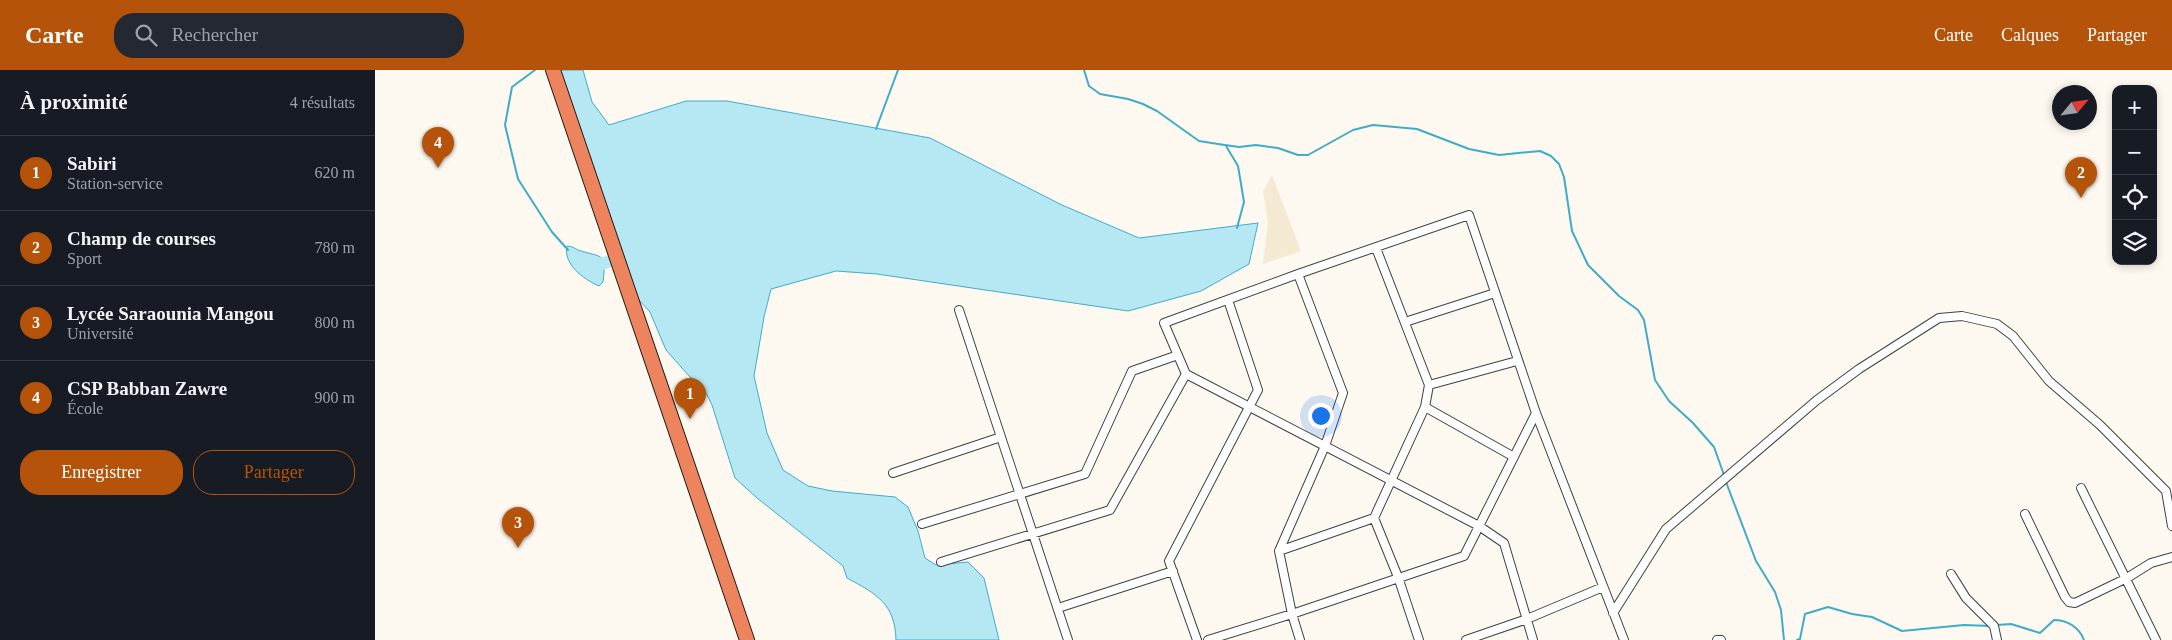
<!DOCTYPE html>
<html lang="fr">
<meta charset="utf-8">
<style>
:root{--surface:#171b24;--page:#242831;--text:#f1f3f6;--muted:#9ea1a6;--line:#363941;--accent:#b45309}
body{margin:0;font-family:Georgia,serif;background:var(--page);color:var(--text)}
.controls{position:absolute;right:15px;top:15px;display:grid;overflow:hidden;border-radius:10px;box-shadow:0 2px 8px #0003}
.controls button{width:45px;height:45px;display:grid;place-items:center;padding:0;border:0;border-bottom:1px solid var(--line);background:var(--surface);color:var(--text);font:25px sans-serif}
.compass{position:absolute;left:1677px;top:15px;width:45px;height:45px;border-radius:50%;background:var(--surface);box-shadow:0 2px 8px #0003;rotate:61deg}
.you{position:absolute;left:945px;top:345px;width:18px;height:18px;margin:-12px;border:4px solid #fff;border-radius:50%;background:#1a73e8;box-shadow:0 0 0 8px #1a73e833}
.badge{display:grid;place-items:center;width:32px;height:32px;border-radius:50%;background:var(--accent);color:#fff;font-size:16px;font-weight:700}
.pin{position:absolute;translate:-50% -41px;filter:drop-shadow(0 1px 2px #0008)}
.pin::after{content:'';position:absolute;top:26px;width:18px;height:15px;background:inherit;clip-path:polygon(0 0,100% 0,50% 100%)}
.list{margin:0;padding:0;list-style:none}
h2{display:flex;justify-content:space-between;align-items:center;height:65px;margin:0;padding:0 20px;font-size:21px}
h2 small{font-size:16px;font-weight:400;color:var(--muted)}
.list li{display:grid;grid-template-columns:32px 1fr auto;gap:15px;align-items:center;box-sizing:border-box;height:75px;padding:0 20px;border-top:1px solid var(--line)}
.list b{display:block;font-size:19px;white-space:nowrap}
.list p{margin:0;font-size:16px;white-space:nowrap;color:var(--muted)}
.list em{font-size:16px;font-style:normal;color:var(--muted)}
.actions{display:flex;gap:10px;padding:15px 20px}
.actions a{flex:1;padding:11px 0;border:1px solid var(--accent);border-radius:20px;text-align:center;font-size:18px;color:var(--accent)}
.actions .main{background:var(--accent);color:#fff}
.icon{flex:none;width:28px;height:28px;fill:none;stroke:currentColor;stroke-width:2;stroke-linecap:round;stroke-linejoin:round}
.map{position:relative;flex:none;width:1797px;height:570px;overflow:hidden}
header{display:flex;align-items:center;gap:30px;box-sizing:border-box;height:70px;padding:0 25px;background:var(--accent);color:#fff}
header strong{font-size:24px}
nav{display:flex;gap:28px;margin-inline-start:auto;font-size:18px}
.search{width:350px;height:45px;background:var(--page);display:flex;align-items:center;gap:12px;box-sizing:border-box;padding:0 18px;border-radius:20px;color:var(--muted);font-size:19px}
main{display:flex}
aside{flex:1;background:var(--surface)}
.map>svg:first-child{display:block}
.farmland{fill:#f3ead1}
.water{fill:#b6e8f4;stroke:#40acc8}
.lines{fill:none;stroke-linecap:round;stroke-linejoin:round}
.stream{stroke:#40acc8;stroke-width:2}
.river{stroke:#b6e8f4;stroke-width:12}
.street-casing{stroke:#414141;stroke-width:10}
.highway-casing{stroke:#1f1f1f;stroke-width:16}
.street{stroke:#fff;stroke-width:8}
.highway{stroke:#ee845e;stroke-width:14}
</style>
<header>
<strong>Carte</strong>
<div class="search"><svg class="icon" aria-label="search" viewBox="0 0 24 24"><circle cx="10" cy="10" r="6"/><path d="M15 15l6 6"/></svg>Rechercher</div>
<nav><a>Carte</a><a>Calques</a><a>Partager</a></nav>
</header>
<main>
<aside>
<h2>À proximité<small>4 résultats</small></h2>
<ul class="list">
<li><span class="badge">1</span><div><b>Sabiri</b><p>Station-service</p></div><em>620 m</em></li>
<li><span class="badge">2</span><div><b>Champ de courses</b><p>Sport</p></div><em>780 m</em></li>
<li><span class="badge">3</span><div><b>Lycée Saraounia Mangou</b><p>Université</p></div><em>800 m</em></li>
<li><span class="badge">4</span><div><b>CSP Babban Zawre</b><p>École</p></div><em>900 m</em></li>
</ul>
<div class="actions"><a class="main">Enregistrer</a><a>Partager</a></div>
</aside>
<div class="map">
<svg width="1797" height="570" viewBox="0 0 1797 570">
<rect width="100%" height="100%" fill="#fef9f0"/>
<!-- farmland -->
<path class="farmland" d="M897 105 926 181 888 194 893 153 888 121Z"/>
<!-- water -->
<path class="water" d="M185 0H208L217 32 234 55 311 31H352L555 68 687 135 764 168 883 153 874 194 826 221 753 241 502 204 461 201 396 219 389 247 379 306 392 363 408 400 433 416 457 421 520 427 533 437 543 461 550 488 561 495 593 492 609 508 624 570H521C520 534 502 524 472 508L468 496 382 428 360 408 337 335 328 317 315 307 291 280 275 242 264 230 251 202Z
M192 176C197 176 199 178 203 180 226 188 232 181 228 212L224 216C208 209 188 194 192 176Z"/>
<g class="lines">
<!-- stream -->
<path class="stream" d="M160 0 137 17 130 55 143 109 177 162 193 180
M709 0 714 16 725 24 753 29 768 34 782 41 824 71 843 74 864 77 881 75 903 78 923 85H933L978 60 998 55 1042 59 1094 79 1124 85 1165 81 1176 86 1184 94 1189 107 1197 161 1213 195 1244 226 1263 240 1269 250 1280 310 1294 331 1318 353 1339 377 1349 405
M501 59 523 0
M851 76 863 96 869 132 862 158
M1351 412 1381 491 1400 522 1406 540 1409 570
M1622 555 1636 554 1665 563 1679 550C1692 550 1704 557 1709 570
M1422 570 1425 569 1430 544 1453 537 1477 544 1497 547 1527 561 1589 555 1615 556"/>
<!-- river -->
<path class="river" d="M221 196 252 185"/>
<defs>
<path id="street" d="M1001 178 1054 315 1050 337 999 448 1023 507 1044 570
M923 204 789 253 811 304 1104 456 1129 473 1158 570
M584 240 693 570
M1030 252 1120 223
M1054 315 1142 291
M1050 337 1139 387
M518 403 626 367
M1706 418 1781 570
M1650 444 1690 527 1694 532 1700 533 1752 508 1776 493 1797 487
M547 454 710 404 757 301 803 285
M904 481 999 448
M566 492 735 440 811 304
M1576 504 1591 528 1619 556 1622 570
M683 538 798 501
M1238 543 1291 459 1442 330 1484 299 1564 248 1587 246 1622 254 1638 266 1674 311 1725 355 1791 421 1797 456
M822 570 794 491 883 320 853 230
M833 570 917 544 1089 486 1161 343 1249 570
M925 570 917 544 904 481 950 376 968 323 923 204 1094 145 1161 343
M1091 570 1152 549 1228 517
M1342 570H1346"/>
<path id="highway" d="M178 0 372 570"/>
</defs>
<!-- street casing -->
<use href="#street" class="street-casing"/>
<!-- highway casing -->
<use href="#highway" class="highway-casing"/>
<!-- street -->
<use href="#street" class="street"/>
<!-- highway -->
<use href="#highway" class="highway"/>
</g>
</svg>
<div class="controls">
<button>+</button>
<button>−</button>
<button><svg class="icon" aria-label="locate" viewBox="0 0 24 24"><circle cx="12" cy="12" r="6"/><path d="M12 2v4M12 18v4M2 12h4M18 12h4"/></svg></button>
<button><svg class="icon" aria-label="layers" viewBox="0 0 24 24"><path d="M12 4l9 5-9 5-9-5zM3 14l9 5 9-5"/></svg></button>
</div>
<svg class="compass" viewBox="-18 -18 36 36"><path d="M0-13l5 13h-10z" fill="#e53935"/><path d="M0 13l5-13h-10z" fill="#9ea1a6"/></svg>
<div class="you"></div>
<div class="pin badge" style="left:315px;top:349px">1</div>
<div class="pin badge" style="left:1706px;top:128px">2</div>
<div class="pin badge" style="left:143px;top:478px">3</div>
<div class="pin badge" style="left:63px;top:98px">4</div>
</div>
</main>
